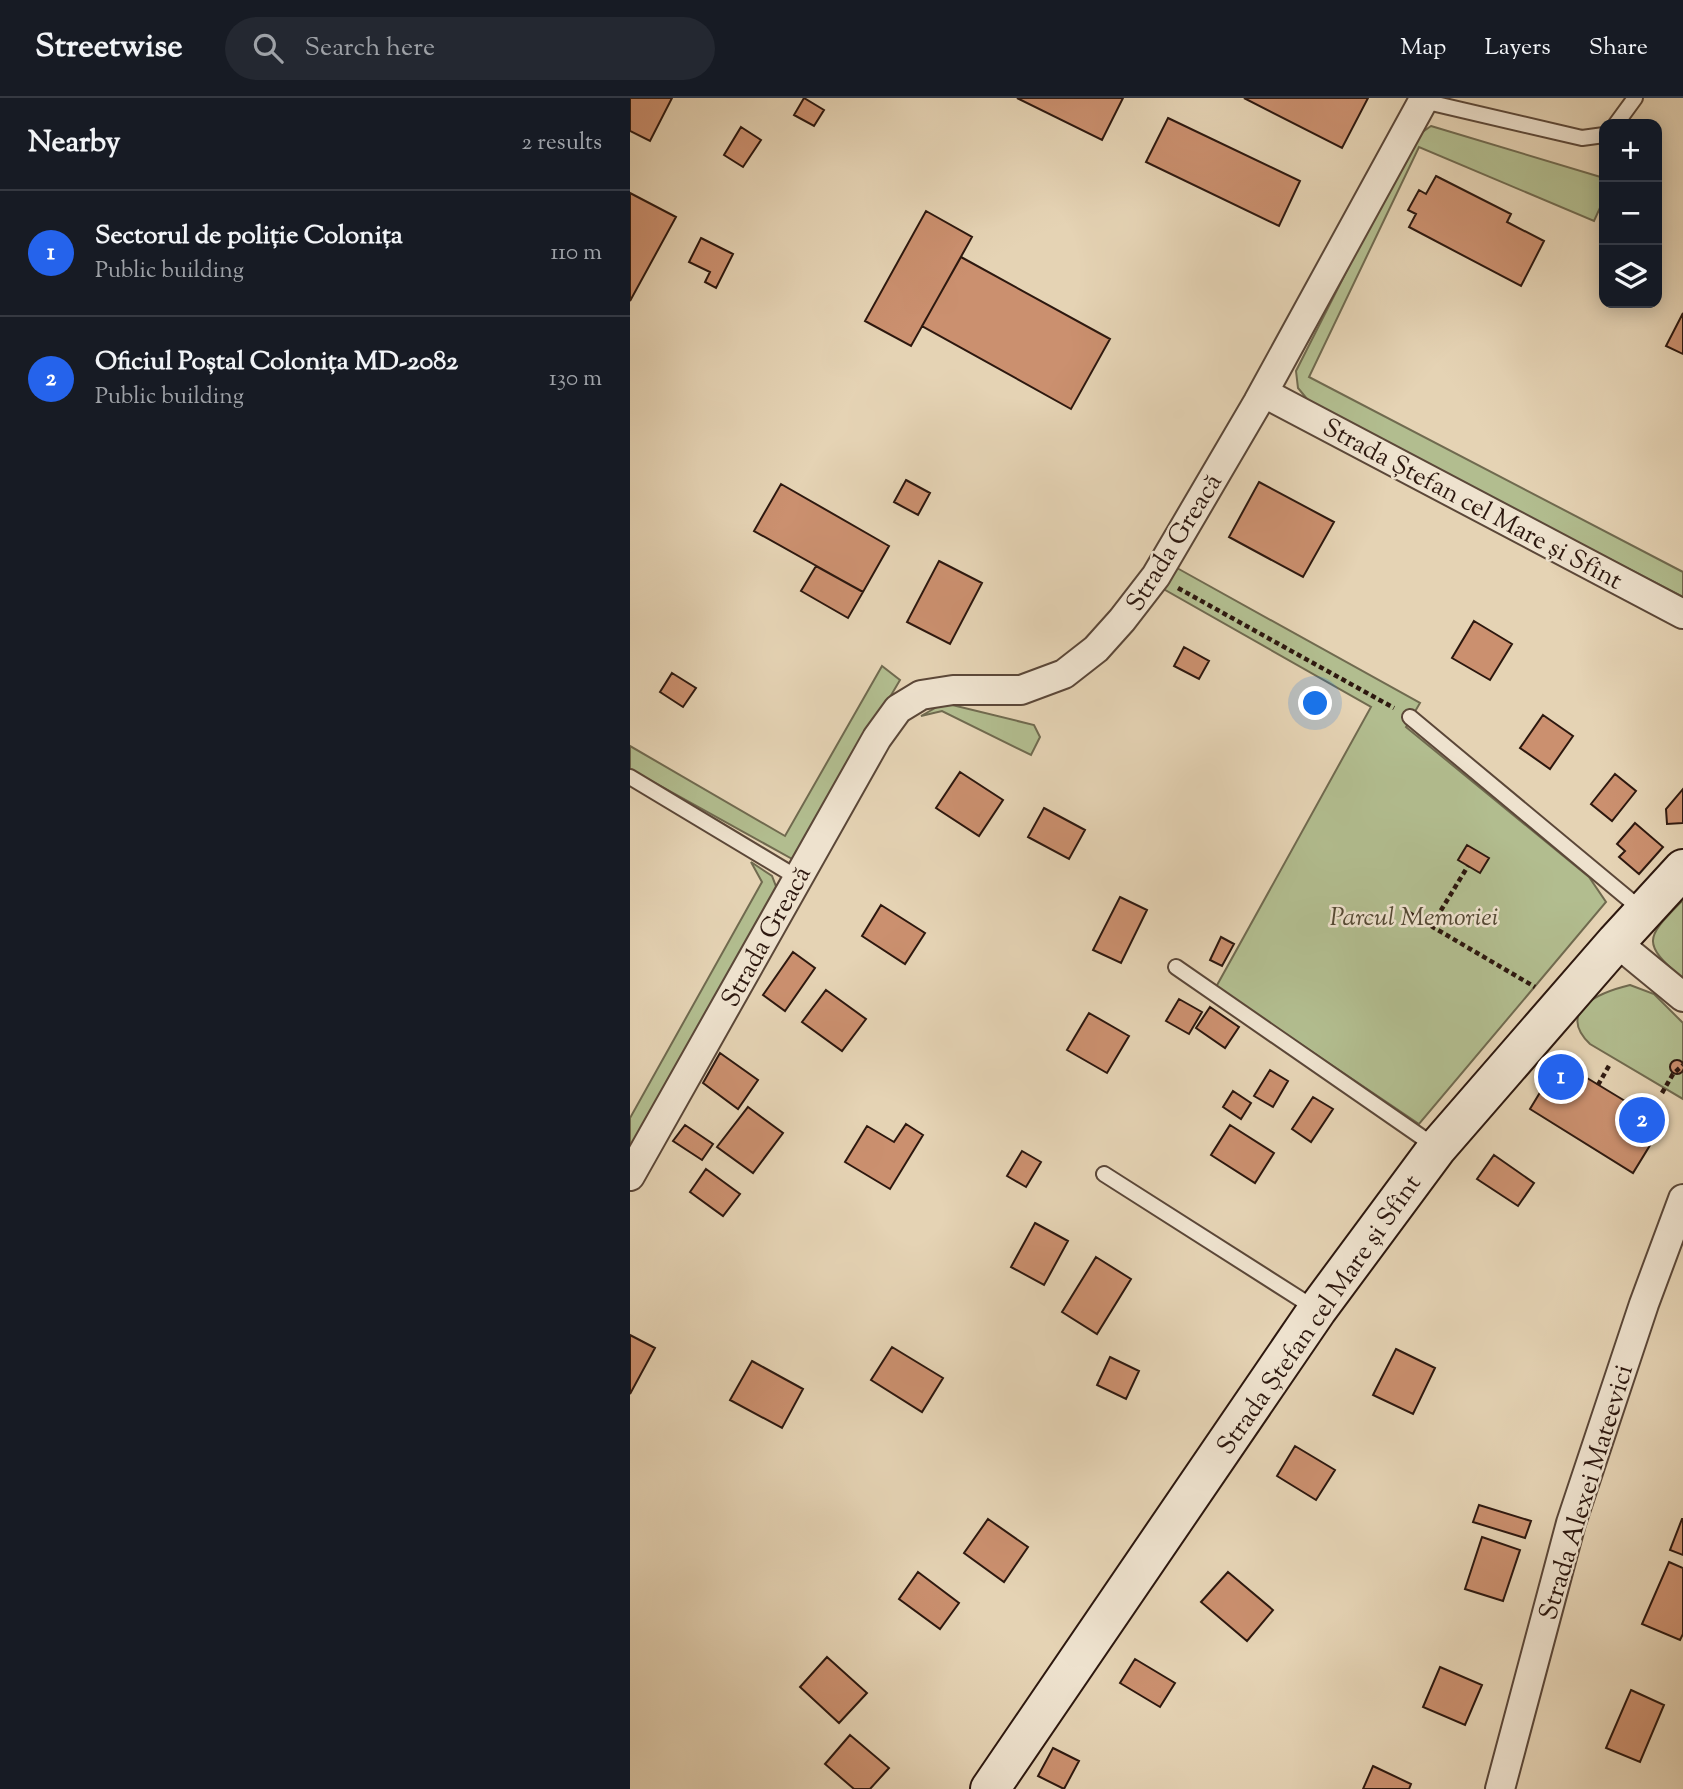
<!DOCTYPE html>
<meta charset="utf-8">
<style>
:root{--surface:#171b24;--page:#242831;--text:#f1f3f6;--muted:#9ea1a6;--line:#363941;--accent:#2563eb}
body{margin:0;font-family:"Sorts Mill Goudy",serif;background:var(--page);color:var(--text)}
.controls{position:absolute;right:21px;top:21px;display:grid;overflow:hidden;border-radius:14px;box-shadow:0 4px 18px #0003}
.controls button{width:63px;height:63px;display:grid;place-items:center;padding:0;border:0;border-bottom:2px solid var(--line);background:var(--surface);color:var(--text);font:35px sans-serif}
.you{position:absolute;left:686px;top:606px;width:24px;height:24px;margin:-18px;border:5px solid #fff;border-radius:50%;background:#1a73e8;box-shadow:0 0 0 10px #1a73e833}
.badge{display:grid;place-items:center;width:46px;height:46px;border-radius:50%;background:var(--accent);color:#fff;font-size:23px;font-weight:700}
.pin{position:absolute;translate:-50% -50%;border:4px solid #fff;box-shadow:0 2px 7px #0006}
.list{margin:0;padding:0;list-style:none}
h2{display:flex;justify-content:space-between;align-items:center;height:91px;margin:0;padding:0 28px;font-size:30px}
h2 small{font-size:23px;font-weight:400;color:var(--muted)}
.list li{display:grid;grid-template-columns:46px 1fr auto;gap:21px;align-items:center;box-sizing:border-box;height:126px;padding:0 28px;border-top:2px solid var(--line)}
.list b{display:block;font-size:26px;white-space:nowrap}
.list p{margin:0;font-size:23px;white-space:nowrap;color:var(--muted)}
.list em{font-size:23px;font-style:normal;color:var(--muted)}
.icon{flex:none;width:38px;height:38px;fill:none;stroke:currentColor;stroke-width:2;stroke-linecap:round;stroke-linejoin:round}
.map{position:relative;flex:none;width:1053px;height:1691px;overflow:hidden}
header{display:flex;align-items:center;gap:42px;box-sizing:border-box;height:98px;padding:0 35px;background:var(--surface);border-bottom:2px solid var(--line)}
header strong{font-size:33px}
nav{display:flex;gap:38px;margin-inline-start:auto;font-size:24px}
.search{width:490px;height:63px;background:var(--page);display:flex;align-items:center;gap:18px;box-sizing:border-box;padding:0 24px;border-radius:38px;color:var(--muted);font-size:26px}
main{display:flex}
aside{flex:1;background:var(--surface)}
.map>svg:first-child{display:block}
.green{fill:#b2bd8f;stroke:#706a4f;stroke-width:2}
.building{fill:#cb906f;stroke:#2d180f;stroke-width:2}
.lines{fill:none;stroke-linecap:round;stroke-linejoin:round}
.lane-casing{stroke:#5b4738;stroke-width:18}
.street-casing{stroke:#5b4738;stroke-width:32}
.secondary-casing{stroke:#2d180f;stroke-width:42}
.path{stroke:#2d180f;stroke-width:4.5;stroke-dasharray:5 3.5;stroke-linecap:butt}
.lane{stroke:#eee2ce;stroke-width:14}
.street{stroke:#eee2ce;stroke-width:28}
.secondary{stroke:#eee2ce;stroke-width:38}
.labels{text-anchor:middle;stroke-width:5;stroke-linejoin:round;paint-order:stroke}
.street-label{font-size:26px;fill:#2d180f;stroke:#eee2ce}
.park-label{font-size:26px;font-style:italic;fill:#554a35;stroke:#eee2ce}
</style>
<header>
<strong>Streetwise</strong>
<div class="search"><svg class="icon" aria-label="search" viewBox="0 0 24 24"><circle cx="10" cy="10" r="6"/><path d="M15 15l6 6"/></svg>Search here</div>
<nav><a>Map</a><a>Layers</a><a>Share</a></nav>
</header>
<main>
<aside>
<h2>Nearby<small>2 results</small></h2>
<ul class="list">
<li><span class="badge">1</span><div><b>Sectorul de poliție Colonița</b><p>Public building</p></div><em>110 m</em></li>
<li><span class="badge">2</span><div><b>Oficiul Poștal Colonița MD-2082</b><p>Public building</p></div><em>130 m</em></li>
</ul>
</aside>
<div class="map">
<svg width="1053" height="1691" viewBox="0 0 1053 1691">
<rect width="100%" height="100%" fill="#e5d3b4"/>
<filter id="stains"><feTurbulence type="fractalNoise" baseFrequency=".00286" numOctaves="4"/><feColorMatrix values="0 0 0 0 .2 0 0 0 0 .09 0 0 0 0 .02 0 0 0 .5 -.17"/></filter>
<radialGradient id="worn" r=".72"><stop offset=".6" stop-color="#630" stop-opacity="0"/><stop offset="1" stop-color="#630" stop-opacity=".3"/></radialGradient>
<!-- green -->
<path class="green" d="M801 28 974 80V101L964 123 789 49 679 279 1053 474V499L682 307 668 290 666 273 784 40Z
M547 470 790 605 776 629 959 779 976 804 789 1026 586 889 741 609 530 489Z
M252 568 270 582 164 762 0 671V648L155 738Z
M314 605 404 627 410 639 401 657 312 613 291 618Z
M121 764 142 778 147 791 0 1052V1020L132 784Z
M1053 802V881C1010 844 1016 840 1053 802Z
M1000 887 1024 896 1053 925V1001L960 946C925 912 971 894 1000 887Z"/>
<!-- building -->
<path class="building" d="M0 0H42L20 43 0 33Z
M174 0 194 12 184 28 164 17Z
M387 0H493L472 42Z
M614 0H738L712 50Z
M538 20 670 83 649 128 516 64Z
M111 29 131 42 113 69 94 57Z
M806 78 881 116 877 124 914 143 891 188 779 129 786 116 778 112 789 92 796 96Z
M0 95 46 119 0 203Z
M296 113 342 139 281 248 235 223Z
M71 140 103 156 86 190 75 184 80 174 59 164Z
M331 159 480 241 441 311 292 228Z
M1053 215V256L1036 248Z
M276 382 300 395 288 417 264 404Z
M629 384 704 424 673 479 599 439Z
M151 386 259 448 233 494 124 433Z
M309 463 352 485 320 546 277 524Z
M186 468 233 494 218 520 171 493Z
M844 523 882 546 860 582 822 560Z
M554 549 579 563 569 581 544 568Z
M42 575 66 590 53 609 30 594Z
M913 617 943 638 920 671 890 650Z
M330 674 373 702 349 738 306 710Z
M985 676 1006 693 982 723 961 706Z
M1053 691V725L1037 726 1036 711Z
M414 710 455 732 439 761 398 739Z
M1005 725 1033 749 1009 776 989 759 995 753 987 746Z
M837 747 859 760 850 775 828 762Z
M490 799 517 812 491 865 463 852Z
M251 807 295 835 275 866 232 838Z
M591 839 604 846 592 868 580 862Z
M163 854 185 870 155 913 133 897Z
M196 892 236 921 212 953 172 924Z
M549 901 572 914 559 936 536 923Z
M580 909 609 929 595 950 566 930Z
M459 915 499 938 477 975 437 952Z
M90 955 128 982 108 1011 73 985Z
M1040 969a7 7 0 1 1 14 0a7 7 0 1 1-14 0Z
M929 963 1033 1026 1003 1075 900 1011Z
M640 972 658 983 643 1009 624 998Z
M603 993 621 1005 611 1021 593 1009Z
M683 999 703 1011 681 1044 662 1031Z
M118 1009 153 1035 123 1075 87 1049Z
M276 1026 293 1037 260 1091 215 1064 237 1028 264 1044Z
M55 1027 83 1046 72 1062 43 1043Z
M600 1027 644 1055 625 1085 581 1057Z
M392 1053 411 1064 396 1089 377 1078Z
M864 1057 904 1085 888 1108 847 1081Z
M76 1071 110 1096 93 1118 60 1094Z
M405 1125 438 1143 414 1187 381 1169Z
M466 1159 501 1181 467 1236 432 1214Z
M0 1237 25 1250 0 1296Z
M262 1249 313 1280 292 1314 241 1282Z
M766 1251 805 1270 783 1316 743 1297Z
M480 1259 509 1273 496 1301 467 1287Z
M122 1263 173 1291 152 1330 100 1302Z
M665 1348 705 1372 686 1402 647 1378Z
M849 1407 901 1423 895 1440 843 1424Z
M358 1421 398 1449 374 1484 334 1455Z
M1052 1421H1053V1457L1040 1452Z
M852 1439 890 1452 873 1503 835 1491Z
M1039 1464 1053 1470V1536L1050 1542 1012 1526Z
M288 1474 329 1505 310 1531 269 1501Z
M598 1474 643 1512 617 1543 571 1504Z
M197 1559 237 1595 209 1625 170 1589Z
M505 1561 545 1585 530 1609 490 1585Z
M810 1569 852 1587 835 1627 793 1609Z
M1001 1592 1034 1607 1010 1664 976 1650Z
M220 1637 259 1670 240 1691H224L195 1666Z
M423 1650 449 1663 434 1691 408 1678Z
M743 1668 781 1686 779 1691H733Z"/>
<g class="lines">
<defs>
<path id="lane" d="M793 3 952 40 974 37
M986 26 1005 0
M780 619 1013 813
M0 679 168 780
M546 869 806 1049
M474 1076 686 1211"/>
<path id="street" d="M634 295 1053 516
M986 844 1053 899
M0 1078 247 640 268 611 291 597 323 592H391L434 576 466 551 492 522 526 478 628 304 793 3
M870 1691 941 1425 1014 1206 1053 1101"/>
<path id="secondary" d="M360 1691 687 1212 807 1050 986 844 1053 771"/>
</defs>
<!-- lane casing -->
<use href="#lane" class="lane-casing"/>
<!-- street casing -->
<use href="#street" class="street-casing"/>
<!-- secondary casing -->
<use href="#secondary" class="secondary-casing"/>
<!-- path -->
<path class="path" d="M548 490 764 610
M779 815 905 889
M802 827 838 768
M968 987 980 966
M1032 995 1043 976 1053 967"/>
<!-- lane -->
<use href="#lane" class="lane"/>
<!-- street -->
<use href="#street" class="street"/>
<!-- secondary -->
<use href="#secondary" class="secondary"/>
</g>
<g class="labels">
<!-- street labels -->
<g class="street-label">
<text transform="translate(843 405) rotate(28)" y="9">Strada Ștefan cel Mare și Sfînt</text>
<text transform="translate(543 444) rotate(-58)" y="9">Strada Greacă</text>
<text transform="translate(135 838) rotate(-61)" y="9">Strada Greacă</text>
<text transform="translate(688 1216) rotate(-55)" y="9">Strada Ștefan cel Mare și Sfînt</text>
<text transform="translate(955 1394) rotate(-73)" y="9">Strada Alexei Mateevici</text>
</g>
<!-- park labels -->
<g class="park-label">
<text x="784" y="827">Parcul Memoriei</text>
</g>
</g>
<rect width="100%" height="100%" filter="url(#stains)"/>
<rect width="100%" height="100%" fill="url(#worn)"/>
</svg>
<div class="controls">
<button>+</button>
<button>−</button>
<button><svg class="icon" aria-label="layers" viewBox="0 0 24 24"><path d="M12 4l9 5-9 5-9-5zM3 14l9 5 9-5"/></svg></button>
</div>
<div class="you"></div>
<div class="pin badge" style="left:931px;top:979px">1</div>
<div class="pin badge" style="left:1012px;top:1022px">2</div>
</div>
</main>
